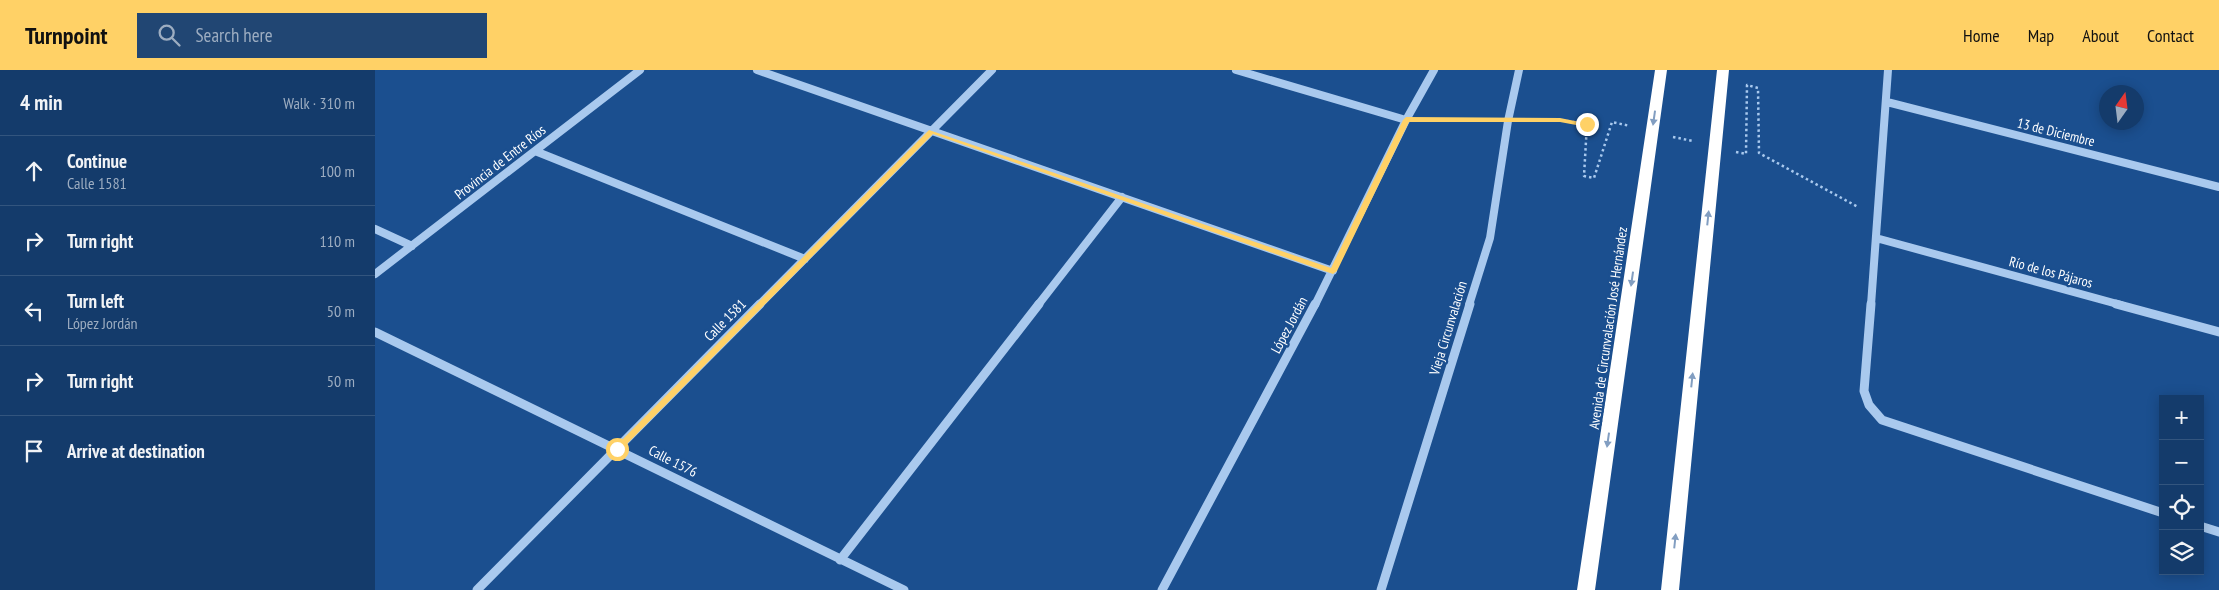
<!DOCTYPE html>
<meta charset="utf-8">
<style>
:root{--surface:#143b6b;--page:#214673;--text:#f1f3f6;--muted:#9dadc1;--line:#33557e;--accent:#ffd166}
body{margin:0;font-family:"PT Sans Narrow",sans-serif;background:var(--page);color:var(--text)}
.controls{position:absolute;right:15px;bottom:15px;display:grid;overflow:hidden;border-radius:0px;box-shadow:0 2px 12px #0003}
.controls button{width:45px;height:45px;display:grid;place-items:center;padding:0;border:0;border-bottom:1px solid var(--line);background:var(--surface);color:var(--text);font:25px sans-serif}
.compass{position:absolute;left:1724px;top:15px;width:45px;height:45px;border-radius:50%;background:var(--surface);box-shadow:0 2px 12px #0003;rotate:14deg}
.stop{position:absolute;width:15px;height:15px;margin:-11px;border:4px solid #ffd166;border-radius:50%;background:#fff}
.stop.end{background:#ffd166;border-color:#fff;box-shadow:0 1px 5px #0008}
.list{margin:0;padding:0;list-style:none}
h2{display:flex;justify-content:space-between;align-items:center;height:65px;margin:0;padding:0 20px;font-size:21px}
h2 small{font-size:16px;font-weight:400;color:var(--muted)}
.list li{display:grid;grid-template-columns:32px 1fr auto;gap:15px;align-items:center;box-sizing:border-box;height:70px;padding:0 20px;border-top:1px solid var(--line)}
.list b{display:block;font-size:19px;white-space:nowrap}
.list p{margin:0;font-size:16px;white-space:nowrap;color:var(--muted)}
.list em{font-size:16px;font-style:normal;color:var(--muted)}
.icon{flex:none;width:28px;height:28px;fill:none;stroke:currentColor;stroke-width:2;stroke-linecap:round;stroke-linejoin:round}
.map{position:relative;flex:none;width:1844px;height:520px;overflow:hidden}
header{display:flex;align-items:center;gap:30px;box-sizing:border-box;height:70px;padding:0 25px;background:var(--accent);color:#111}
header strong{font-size:24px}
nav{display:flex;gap:28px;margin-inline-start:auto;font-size:18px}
.search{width:350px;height:45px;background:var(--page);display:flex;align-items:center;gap:12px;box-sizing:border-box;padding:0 18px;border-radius:0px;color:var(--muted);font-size:19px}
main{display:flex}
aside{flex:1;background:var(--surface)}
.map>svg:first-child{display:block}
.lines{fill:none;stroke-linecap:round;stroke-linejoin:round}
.path{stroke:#a9c9ee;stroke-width:2.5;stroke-dasharray:2.5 3;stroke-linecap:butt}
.minor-far1{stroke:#a9c9ee;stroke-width:8}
.minor{stroke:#a9c9ee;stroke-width:9}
.highway{fill:#fff;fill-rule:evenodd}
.oneway{fill:#829ec1}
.route{fill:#ffd166}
.labels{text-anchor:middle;stroke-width:4.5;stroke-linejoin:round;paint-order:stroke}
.street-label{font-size:14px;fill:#fff;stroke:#1b4f8f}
</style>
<header>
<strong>Turnpoint</strong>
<div class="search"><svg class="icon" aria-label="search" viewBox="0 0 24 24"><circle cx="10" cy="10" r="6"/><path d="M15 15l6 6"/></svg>Search here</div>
<nav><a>Home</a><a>Map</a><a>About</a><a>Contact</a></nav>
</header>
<main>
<aside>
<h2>4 min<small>Walk · 310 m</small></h2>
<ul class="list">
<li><svg class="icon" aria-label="ahead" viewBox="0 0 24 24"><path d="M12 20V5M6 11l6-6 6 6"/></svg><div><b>Continue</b><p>Calle 1581</p></div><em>100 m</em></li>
<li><svg class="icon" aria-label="right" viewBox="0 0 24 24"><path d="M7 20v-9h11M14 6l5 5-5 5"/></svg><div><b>Turn right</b></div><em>110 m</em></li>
<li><svg class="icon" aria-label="left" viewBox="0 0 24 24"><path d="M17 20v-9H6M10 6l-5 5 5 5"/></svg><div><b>Turn left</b><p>López Jordán</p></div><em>50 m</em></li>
<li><svg class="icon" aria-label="right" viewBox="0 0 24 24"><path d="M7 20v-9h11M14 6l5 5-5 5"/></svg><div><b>Turn right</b></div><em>50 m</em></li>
<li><svg class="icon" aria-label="arrive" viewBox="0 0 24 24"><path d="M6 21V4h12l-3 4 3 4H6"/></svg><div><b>Arrive at destination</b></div></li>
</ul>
</aside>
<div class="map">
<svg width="1844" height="520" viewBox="0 0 1844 520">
<rect width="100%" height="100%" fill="#1b4f8f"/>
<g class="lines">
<!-- path -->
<path class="path" d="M1054 50H1113
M1154 50H1185L1212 54 1209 106 1219 108 1237 52 1255 56
M1298 67 1318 71
M1361 82 1371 84 1372 15 1383 18 1384 83 1483 137"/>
<!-- minor-far1 -->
<path class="minor-far1" d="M382 0 958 201
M861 0 1031 50
M1512 32 1844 117
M160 81 430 189
M0 159 37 176
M1501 168 1746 235
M0 204 265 0
M384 235 617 0
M663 235 747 127
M940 235 1031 50 1059 0
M1094 235 1115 168 1133 51 1144 0
M1496 235 1513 0"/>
<!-- minor -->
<path class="minor" d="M1496 234 1489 321 1494 335 1507 350 1788 443
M1741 234 1844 262
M0 262 529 520
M1825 456 1844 462
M465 490 664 234
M102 520 385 234
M787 520 940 234
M1006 520 1095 234"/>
<!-- highway -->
<path class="highway" d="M1280 0H1292L1220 520H1202Z
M1342 0H1354L1304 520H1286Z"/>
</g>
<!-- one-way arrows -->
<defs><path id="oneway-solid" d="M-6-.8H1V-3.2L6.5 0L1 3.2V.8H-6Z" transform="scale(1.25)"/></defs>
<g class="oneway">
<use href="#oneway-solid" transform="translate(1279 48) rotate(98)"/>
<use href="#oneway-solid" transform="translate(1333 148) rotate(-84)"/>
<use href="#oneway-solid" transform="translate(1257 209) rotate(98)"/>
<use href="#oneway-solid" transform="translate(1317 310) rotate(-84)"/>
<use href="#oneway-solid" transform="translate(1233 370) rotate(98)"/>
<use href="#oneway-solid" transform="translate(1300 471) rotate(-84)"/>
</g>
<!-- route -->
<path class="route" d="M1031 47 1185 48 1215 54 1212 57 1185 52H1034L962 201 958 204 558 64 245 381 242 383 238 379 554 60 956 198 1028 50Z"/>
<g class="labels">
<!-- street labels -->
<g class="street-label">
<text transform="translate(1681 62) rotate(14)" y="5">13 de Diciembre</text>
<text transform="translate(125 92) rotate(-38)" y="5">Provincia de Entre Ríos</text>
<text transform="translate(1676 202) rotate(15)" y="5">Río de los Pájaros</text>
<text transform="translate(350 250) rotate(-45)" y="5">Calle 1581</text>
<text transform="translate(914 255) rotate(-62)" y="5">López Jordán</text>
<text transform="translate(1073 258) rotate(-73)" y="5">Vieja Circunvalación</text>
<text transform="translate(1233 258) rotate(-82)" y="5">Avenida de Circunvalación José Hernández</text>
<text transform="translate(298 391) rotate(27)" y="5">Calle 1576</text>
</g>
</g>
</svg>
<div class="controls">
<button>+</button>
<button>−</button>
<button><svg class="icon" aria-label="locate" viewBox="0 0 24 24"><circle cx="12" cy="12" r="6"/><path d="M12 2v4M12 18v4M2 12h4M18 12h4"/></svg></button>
<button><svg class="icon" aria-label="layers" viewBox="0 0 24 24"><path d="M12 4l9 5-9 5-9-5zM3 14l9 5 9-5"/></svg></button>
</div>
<svg class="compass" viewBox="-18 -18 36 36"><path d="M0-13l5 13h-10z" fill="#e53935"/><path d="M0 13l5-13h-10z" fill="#9dadc1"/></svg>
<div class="stop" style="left:242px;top:379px"></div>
<div class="stop end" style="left:1212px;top:54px"></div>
</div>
</main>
